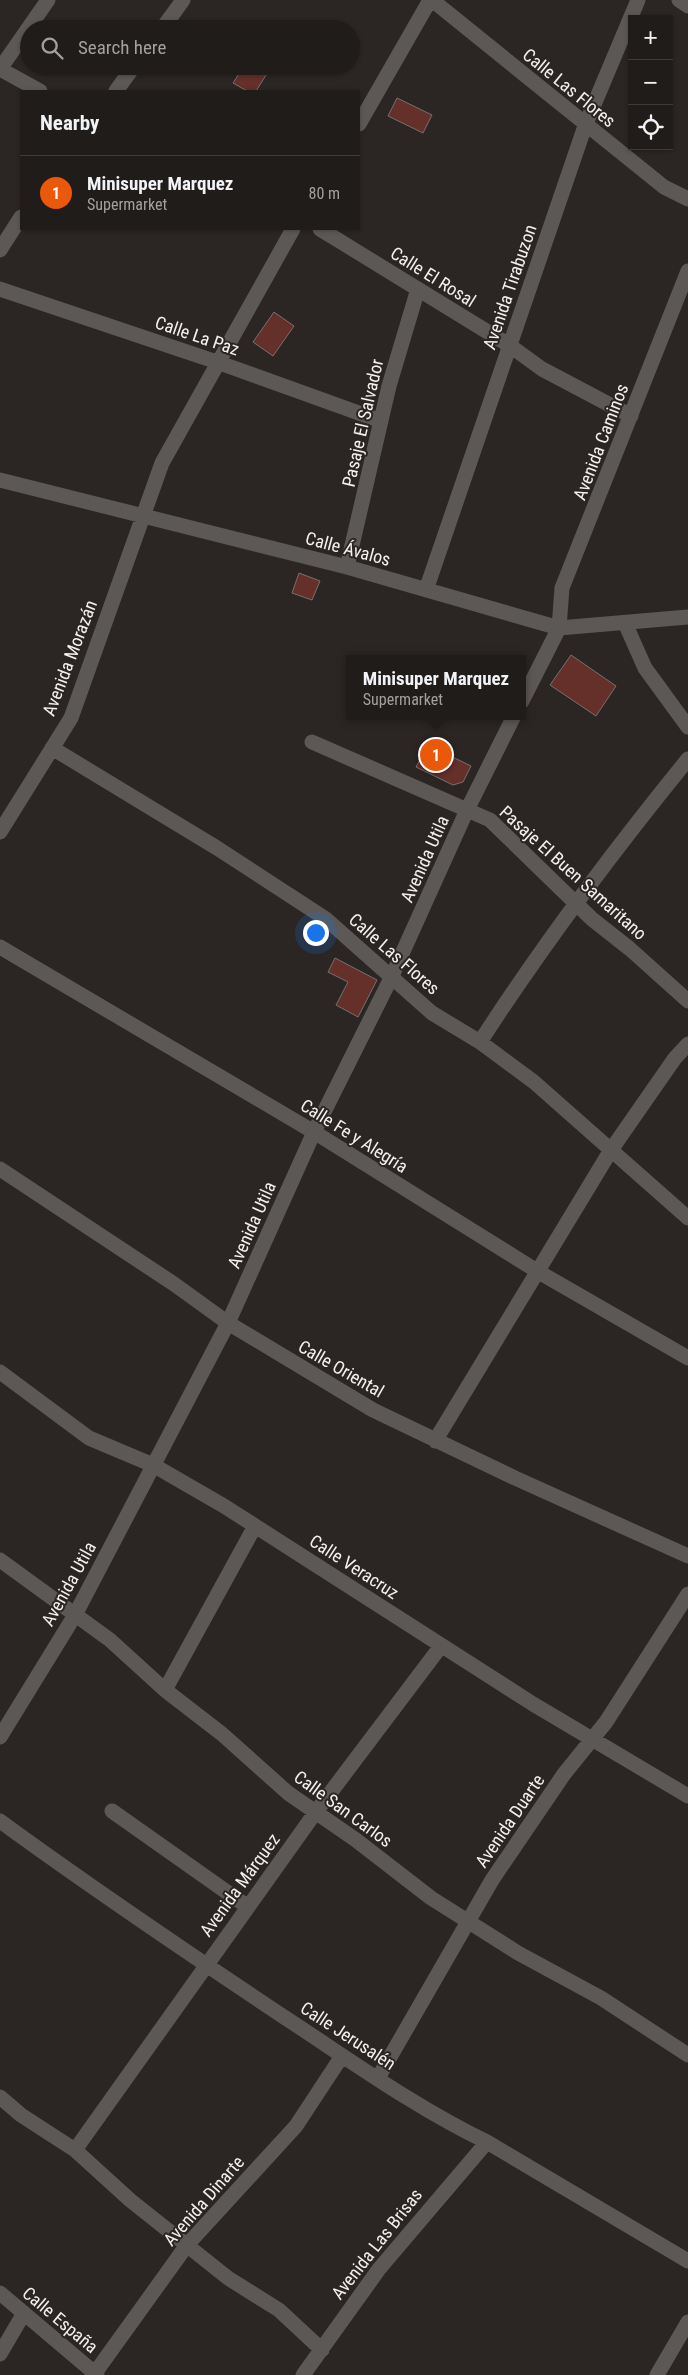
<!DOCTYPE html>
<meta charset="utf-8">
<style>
:root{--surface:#201c1a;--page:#2d2927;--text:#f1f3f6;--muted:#a2a1a2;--line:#3d3a39;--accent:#ea580c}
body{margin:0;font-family:"Roboto Condensed",sans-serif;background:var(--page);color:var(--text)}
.controls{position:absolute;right:15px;top:15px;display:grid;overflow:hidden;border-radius:0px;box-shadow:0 1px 4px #0004}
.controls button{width:45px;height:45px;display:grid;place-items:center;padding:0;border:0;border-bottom:1px solid var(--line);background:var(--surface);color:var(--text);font:25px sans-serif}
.you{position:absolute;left:315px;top:932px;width:18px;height:18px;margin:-12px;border:4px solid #fff;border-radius:50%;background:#1a73e8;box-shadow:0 0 0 8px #1a73e833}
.badge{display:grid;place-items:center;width:32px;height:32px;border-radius:50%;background:var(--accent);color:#fff;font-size:16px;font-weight:700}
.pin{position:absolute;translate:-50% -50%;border:2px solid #fff;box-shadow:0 1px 5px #0006}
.popup{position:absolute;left:346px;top:655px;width:180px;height:65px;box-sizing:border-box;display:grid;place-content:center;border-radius:0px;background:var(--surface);filter:drop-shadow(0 1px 4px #0005);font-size:16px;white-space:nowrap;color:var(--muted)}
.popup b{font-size:19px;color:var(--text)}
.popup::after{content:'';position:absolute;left:50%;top:100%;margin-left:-10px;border:10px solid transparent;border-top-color:var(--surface)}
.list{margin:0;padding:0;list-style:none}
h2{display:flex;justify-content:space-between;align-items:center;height:65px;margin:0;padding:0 20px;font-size:21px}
h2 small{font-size:16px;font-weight:400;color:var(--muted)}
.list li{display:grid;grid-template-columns:32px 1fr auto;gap:15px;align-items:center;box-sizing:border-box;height:75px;padding:0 20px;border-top:1px solid var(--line)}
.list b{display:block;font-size:19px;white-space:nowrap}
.list p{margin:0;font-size:16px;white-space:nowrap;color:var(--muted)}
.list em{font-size:16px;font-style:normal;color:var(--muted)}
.icon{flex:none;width:28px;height:28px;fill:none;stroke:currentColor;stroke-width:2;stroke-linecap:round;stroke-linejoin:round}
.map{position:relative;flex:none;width:688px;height:2375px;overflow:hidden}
.search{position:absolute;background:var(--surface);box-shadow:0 1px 4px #0004;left:20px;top:20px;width:340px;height:55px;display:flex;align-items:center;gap:12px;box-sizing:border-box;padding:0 18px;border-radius:28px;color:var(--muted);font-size:19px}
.panel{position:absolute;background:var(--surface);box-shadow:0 1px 4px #0004;left:20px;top:90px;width:340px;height:140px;border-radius:0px}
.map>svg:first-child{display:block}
.building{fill:#652f2a;stroke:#77706f}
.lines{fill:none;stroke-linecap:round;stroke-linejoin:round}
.minor{stroke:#5b5856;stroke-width:15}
.tertiary{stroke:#5b5856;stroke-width:15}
.labels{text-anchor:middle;stroke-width:4;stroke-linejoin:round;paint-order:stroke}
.street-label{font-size:18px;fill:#f4f0ef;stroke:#2b2623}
</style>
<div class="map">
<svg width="688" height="2375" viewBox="0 0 688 2375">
<rect width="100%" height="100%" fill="#2b2623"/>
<!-- building -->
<path class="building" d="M244 66H259L268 72 256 91H247L233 83Z
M397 98 432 115 423 133 388 116Z
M274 312 294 326 273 356 253 342Z
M299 573 320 581 312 600 292 593Z
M571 655 616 686 596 716 550 685Z
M428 745 471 766 463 782 453 785 416 767Z
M335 958 377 980 358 1017 336 1005 348 982 328 972Z"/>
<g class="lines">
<!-- minor -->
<path class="minor" d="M432 0 664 187 688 199
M679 0 688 6
M162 29 183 0
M0 69 48 0
M0 69 40 91
M116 91 134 66
M359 124 430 0
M320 229 509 345 542 369 631 416
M0 250 21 217
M0 289 217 362 381 421
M0 480 347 567 559 628 562 588 688 271
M347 567 389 386 418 289
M426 590 585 126 638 0
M625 623 645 668 688 727
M312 742 490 820 592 919 630 949 688 1001
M52 748 217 848 326 919 432 1013 480 1042 534 1082 688 1218
M0 832 71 718 162 463 293 229
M0 947 314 1132 537 1271 688 1358
M480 1042C544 943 614 850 688 759
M0 1169 174 1284 228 1323 373 1410 515 1478 688 1556
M0 1372 89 1438 153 1465 224 1506 533 1704 688 1796
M435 1441 611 1150 675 1058 688 1044
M0 1560 110 1640 165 1690 222 1734 288 1793 356 1840 431 1898 518 1953 601 1998 688 2055
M165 1690 255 1526
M112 1811 248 1907
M0 1821C93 1889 188 1953 284 2017 350 2060 416 2108 487 2142L688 2261
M378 2078 492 1880 564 1774 606 1722 688 1594
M0 2097 21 2115 75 2150 130 2200 228 2278 279 2310 322 2350
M75 2150 315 1813 441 1646
M0 2293 97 2375
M0 2354 24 2313
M95 2373 187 2245 296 2126 342 2056
M303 2375 379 2269 487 2142
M657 2375 688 2322"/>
<!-- tertiary -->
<path class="tertiary" d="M522 701 559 628 688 617
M0 1737 75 1615 228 1323 314 1132 392 976 467 810 514 716"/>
</g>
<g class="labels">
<!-- street labels -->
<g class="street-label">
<text transform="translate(569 88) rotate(39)" y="6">Calle Las Flores</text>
<text transform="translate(433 277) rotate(32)" y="6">Calle El Rosal</text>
<text transform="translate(510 287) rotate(-71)" y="6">Avenida Tirabuzon</text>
<text transform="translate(197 336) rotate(19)" y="6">Calle La Paz</text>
<text transform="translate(363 423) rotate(-77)" y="6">Pasaje El Salvador</text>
<text transform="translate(601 442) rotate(-69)" y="6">Avenida Caminos</text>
<text transform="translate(348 549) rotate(15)" y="6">Calle Ávalos</text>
<text transform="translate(70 658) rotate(-69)" y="6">Avenida Morazán</text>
<text transform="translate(425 859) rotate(-66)" y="6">Avenida Utila</text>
<text transform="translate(573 873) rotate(42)" y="6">Pasaje El Buen Samaritano</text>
<text transform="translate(394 954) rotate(41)" y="6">Calle Las Flores</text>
<text transform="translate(354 1136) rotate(32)" y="6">Calle Fe y Alegría</text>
<text transform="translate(252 1225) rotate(-66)" y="6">Avenida Utila</text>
<text transform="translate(341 1369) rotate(30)" y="6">Calle Oriental</text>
<text transform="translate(354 1567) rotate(33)" y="6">Calle Veracruz</text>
<text transform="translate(69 1584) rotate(-61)" y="6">Avenida Utila</text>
<text transform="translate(343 1809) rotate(36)" y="6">Calle San Carlos</text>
<text transform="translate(510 1821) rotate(-56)" y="6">Avenida Duarte</text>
<text transform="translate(240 1885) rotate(-54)" y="6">Avenida Márquez</text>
<text transform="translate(348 2036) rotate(33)" y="6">Calle Jerusalén</text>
<text transform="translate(204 2201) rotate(-49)" y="6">Avenida Dinarte</text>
<text transform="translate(377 2244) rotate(-52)" y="6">Avenida Las Brisas</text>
<text transform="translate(60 2320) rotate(40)" y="6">Calle España</text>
</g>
</g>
</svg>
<div class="controls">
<button>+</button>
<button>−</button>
<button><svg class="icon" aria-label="locate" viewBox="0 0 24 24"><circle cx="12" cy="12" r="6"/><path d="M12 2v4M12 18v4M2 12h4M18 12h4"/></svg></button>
</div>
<div class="you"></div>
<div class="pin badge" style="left:436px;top:755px">1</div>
<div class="popup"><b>Minisuper Marquez</b>Supermarket</div>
<div class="search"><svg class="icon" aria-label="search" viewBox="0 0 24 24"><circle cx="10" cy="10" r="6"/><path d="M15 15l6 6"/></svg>Search here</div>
<section class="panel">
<h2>Nearby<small></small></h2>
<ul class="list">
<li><span class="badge">1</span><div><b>Minisuper Marquez</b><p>Supermarket</p></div><em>80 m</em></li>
</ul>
</section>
</div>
